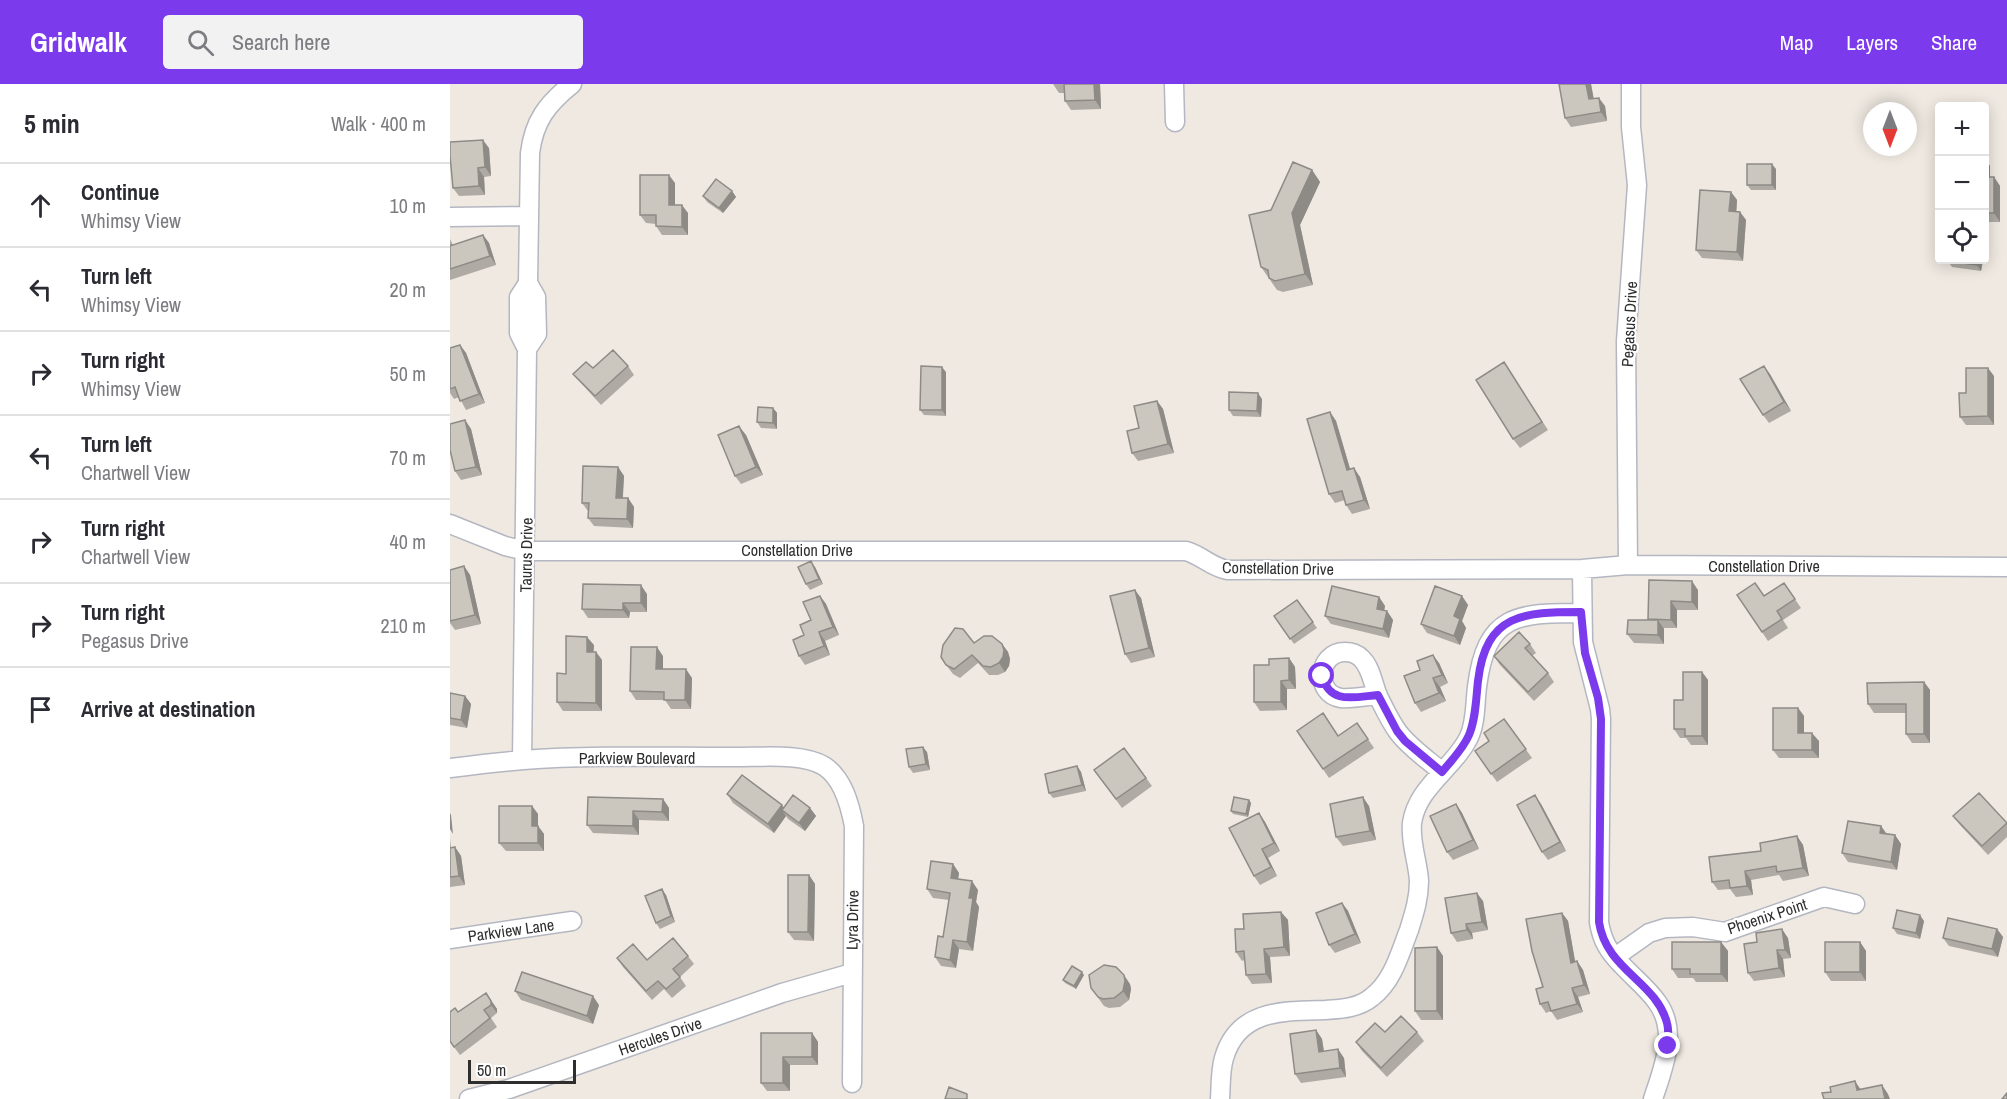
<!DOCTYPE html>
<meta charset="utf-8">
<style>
:root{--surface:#fff;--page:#f2f2f3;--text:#2b2b33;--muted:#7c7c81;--line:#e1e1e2;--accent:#7c3aed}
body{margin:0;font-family:"Archivo Narrow",sans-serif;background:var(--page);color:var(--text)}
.controls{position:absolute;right:18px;top:18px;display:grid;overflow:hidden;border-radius:6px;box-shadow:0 3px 15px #0003}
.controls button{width:54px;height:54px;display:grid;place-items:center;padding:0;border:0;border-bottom:2px solid var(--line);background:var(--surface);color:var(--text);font:30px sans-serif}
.compass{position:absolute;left:1413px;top:18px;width:54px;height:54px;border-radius:50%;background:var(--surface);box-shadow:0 3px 15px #0003;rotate:180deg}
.scale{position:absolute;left:18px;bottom:15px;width:108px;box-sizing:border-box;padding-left:6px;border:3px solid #2e2e2e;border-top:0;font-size:16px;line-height:21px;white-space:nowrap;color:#2e2e2e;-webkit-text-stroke:4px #fff;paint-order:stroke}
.stop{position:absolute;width:18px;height:18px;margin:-14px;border:4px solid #7c3aed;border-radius:50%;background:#fff}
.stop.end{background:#7c3aed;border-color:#fff;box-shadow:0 2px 6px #0008}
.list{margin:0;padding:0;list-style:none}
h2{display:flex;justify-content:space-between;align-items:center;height:78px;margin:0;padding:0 24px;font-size:26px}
h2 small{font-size:20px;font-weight:400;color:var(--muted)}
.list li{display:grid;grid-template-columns:39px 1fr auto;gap:18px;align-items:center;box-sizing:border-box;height:84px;padding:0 24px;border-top:2px solid var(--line)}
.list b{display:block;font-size:22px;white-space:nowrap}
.list p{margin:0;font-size:20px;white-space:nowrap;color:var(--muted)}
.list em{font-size:20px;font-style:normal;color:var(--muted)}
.icon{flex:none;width:33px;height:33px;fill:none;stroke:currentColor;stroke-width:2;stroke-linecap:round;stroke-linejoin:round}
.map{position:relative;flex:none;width:1557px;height:1015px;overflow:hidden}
header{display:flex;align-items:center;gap:36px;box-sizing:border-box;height:84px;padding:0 30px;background:var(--accent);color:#fff}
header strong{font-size:28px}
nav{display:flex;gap:33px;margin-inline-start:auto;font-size:21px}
.search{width:420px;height:54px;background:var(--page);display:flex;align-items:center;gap:15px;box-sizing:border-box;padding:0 21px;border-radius:6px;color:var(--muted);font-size:22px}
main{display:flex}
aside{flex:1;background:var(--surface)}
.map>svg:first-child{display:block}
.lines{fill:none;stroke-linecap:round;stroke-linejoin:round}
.minor-casing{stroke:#b4b7c1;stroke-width:21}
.minor{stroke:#fff;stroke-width:18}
.wall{fill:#afaba4}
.shaded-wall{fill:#8e8b86}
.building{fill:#cbc7bf;stroke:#8e8b86;stroke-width:1.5}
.route{stroke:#7c3aed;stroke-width:8}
.labels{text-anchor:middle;stroke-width:4.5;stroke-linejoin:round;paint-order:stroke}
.street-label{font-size:16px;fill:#2e2e2e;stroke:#fff}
</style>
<header>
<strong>Gridwalk</strong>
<div class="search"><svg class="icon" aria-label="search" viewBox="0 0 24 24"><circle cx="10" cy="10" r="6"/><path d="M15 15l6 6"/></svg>Search here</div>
<nav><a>Map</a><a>Layers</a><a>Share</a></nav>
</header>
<main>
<aside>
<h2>5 min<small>Walk · 400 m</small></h2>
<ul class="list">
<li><svg class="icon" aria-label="ahead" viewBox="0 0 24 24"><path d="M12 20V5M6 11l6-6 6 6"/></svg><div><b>Continue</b><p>Whimsy View</p></div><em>10 m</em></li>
<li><svg class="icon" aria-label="left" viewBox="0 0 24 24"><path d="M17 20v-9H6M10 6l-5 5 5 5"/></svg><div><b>Turn left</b><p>Whimsy View</p></div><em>20 m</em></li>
<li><svg class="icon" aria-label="right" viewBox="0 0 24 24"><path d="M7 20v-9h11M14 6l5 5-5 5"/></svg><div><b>Turn right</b><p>Whimsy View</p></div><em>50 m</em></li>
<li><svg class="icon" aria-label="left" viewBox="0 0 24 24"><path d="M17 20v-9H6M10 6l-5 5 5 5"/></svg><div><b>Turn left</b><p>Chartwell View</p></div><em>70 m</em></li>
<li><svg class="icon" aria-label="right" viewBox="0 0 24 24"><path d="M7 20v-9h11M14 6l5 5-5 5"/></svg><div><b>Turn right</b><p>Chartwell View</p></div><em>40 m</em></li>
<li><svg class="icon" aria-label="right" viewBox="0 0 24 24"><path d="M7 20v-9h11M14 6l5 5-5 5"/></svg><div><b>Turn right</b><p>Pegasus Drive</p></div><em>210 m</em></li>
<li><svg class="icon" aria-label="arrive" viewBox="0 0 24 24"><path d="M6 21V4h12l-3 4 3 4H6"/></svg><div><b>Arrive at destination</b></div></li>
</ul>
</aside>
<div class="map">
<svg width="1557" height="1015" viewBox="0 0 1557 1015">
<rect width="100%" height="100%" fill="#efe9e1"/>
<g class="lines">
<defs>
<path id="minor" d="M724 0 725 38
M0 133 78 132
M77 265 87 250 86 213 78 199
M0 440 55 462 76 467H736C751 471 761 483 777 486L1132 485 1178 481 1557 483
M1178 481 1176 257 1187 101 1181 43V0
M1132 485 1133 558 1150 625 1151 635 1149 838C1152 857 1159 868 1172 881 1184 894 1197 904 1207 918 1229 948 1213 984 1203 1015
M928 611C916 612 903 615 891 614 864 610 867 568 895 568 901 568 907 570 911 574 921 583 923 600 928 612 934 624 940 637 948 648 959 663 977 675 992 688
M72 676 77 265 69 249V213L78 199 80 69C84 37 97 20 122 0
M0 684C24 681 49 678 73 676 141 671 211 673 279 673 305 674 351 668 374 682 393 694 400 721 404 742L402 999
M0 855 122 837
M1165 873 1199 849 1215 844 1243 843 1275 848 1374 813 1405 820
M19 1015 59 1005 332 909 402 889
M770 1015C771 1002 770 987 774 974 788 925 834 927 875 926 892 925 909 924 922 913 943 897 950 869 959 846 964 830 969 815 969 797 968 778 960 759 962 739 967 703 1004 684 1019 653 1026 638 1025 619 1027 603 1036 530 1067 529 1131 529"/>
</defs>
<!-- minor casing -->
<use href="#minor" class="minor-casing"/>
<!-- minor -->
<use href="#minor" class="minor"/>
</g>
<!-- wall -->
<path class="wall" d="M603 0H650L651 25 621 26 615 17 614 9H609Z
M1109 0H1141L1144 15 1155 22 1157 37 1121 43 1115 34Z
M39 64 41 92 34 93 35 111 9 112 3 104Z
M1534 73 1540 82V93H1544L1550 102V138H1534Z
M1326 85V106H1301L1297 101Z
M862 86 870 98 850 141 863 201 833 208 827 206 811 183 821 126Z
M225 99V121L238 129V151H212L206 142V140L196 139 190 131Z
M282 107 286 113 273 129 257 118 253 112Z
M1281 108 1287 116 1286 127 1290 128 1296 136 1293 177 1252 174 1246 166Z
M33 151 39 159 46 181 0 196V155L3 161Z
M1498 176H1533L1531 187 1502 183 1498 177Z
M10 261 16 269 35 319 16 326 9 313 4 315 0 309V264Z
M178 282 184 291 151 321 130 298 123 290 143 284Z
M1314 282 1341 327 1319 339 1313 331Z
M1060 287 1098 346 1070 364 1063 355Z
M496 288V332L474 331 470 326Z
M1544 292V341H1516L1510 333 1516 309Z
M812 315 811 333 783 332 779 326Z
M707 317 713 325 724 369 688 377 682 369Z
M323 324 327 329V345L311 344 307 338Z
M880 328 886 337 900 385 910 393 920 425 902 430 896 421 895 416 885 419 879 410Z
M15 336 21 345 32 391 11 396 5 387Z
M296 351 313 391 291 400 285 392Z
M168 383 174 392 173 414H178L184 423 183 444 144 442 138 434V427L132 419Z
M14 482 20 491 31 540 5 546 0 539V486Z
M365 483 373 500 360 506 356 500Z
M1199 496 1248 506V526H1227V544H1214V560L1184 559 1177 550 1198 536Z
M1334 499 1351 524 1333 536 1338 544 1318 557 1287 511 1314 512Z
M197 510V528H180L179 534H138L132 525Z
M370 512 376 520 389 551 375 557 380 571 355 581 349 572 354 551 361 536Z
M1012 512 1018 521 1012 537 1016 544 1010 561 977 549 971 540Z
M929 513 935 522 934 526 937 527 943 536 939 554 881 540 875 532Z
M691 514 705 573 681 579 675 570Z
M847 516 867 544 844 560 824 532Z
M524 559 552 560 558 568 560 575 559 582 555 588 548 591H539L528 579 510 594 503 590 496 581Z
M1080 560 1086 569 1082 572 1098 589 1104 598 1084 617 1050 581 1044 572Z
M144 561 143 568H146L152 576V627H113L107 618 116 590Z
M213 572V585L242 594 241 625H221L215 616H186L180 607Z
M839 574 845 583 846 605H837V626L810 627 804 618 819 581Z
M989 579 998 599 990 603 996 617 971 628 965 619Z
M1252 588 1258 596V661H1241L1236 654H1230L1224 645 1233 616Z
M1474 598 1480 606V659H1462L1456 650V629H1424L1418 620Z
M0 609 15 612 21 620 17 644 0 641Z
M1348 624 1354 632V649L1369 657V674H1329L1323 666Z
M1054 635 1082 674 1047 698 1025 667 1039 657Z
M907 639 924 664 879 694 847 647 888 652Z
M674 664 702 702 672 724 644 686Z
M477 668 480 686 463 689 459 683Z
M627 682 631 688 636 707 603 714 599 709Z
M277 710 334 723 360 724 366 732 355 747 338 735 336 732 324 749 283 719Z
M213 715 219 724V737L189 736V751L143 749 137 741Z
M799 716 801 719 798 733 783 730 781 727Z
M1006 720 1012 729 1029 765 1003 776 997 768Z
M1091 720 1116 767 1098 776 1092 768Z
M82 722 88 730V742L94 750V767H56L49 759Z
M919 722 926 756 893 762 886 753Z
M809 729 815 738 830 767 818 774 827 792 810 801 804 792Z
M1503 732 1557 739V753L1538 771 1510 741Z
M1431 742 1437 750 1445 751 1451 760 1447 786 1398 778 1392 769Z
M1347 752 1353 761 1359 792 1333 797 1329 791 1301 796 1303 811 1286 813 1280 805 1268 806 1262 798 1311 767Z
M0 753 1 764 5 763 11 772 15 801 0 803Z
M503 780 509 789 508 795 528 806 526 818 529 823 523 867 509 865 506 884 491 882 485 873 493 853 499 816 483 814 477 805Z
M359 791 365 800 364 857 344 856 338 848Z
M216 811 225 838 210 845 206 839Z
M1033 817 1038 846 1022 849 1023 855 1007 858 1001 849Z
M892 819 898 827 911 859 885 869 879 861Z
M831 828 838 836 840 872 820 873 822 899 802 900 796 891 795 876 792 877 786 868 794 845Z
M1112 829 1118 837 1125 878 1127 877 1133 886 1140 910 1128 913 1133 928 1107 936 1101 927 1096 929 1090 920 1093 903Z
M1474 837 1470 855 1447 850 1443 844Z
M1547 845 1553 853 1548 873 1499 862 1493 854Z
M1338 854 1341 874 1333 875 1335 893 1304 897 1298 889Z
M1271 858 1278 867V898H1246L1243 894H1228L1222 885Z
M1410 858 1416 867V897H1381L1375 888Z
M987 863 993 872V936H971L965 927Z
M238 872 244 880 230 893 236 902 222 914 214 905 202 916 173 883 167 874 197 876Z
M634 891 626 905 615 899 613 896Z
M680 900 681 905 679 916 670 923 659 924 654 922 641 904Z
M65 907 149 921 143 940 71 916Z
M36 909 47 925V929L41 934 47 943 10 971 0 958V928H8Z
M866 946 872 955 874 967 894 974 896 993 851 999 845 990Z
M935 948H967L974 957 937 993 912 967 906 958Z
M311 949H362L368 958V981H340V1007H317L311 999Z"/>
<!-- shaded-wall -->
<path class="shaded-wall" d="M644 0H650L651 25 645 16Z
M1136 0H1141L1145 24 1139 15Z
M1149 14 1155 22 1157 37 1151 28Z
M33 56 39 64 41 92 35 83Z
M1534 73 1540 82V102L1534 93Z
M1322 80 1326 85V106L1322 101Z
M28 84 34 93 35 111 29 102Z
M862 86 870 98 850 141 863 201 855 190 842 129Z
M219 91 225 99V129L219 121Z
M1544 93 1550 102V138L1544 129Z
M282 107 286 113 273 129 269 124Z
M1281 108 1287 116 1286 136 1279 127Z
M232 121 238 129V151L232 143Z
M1290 128 1296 136 1293 177 1287 168Z
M33 151 39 159 46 181 40 172Z
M1528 176H1533L1531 187 1527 181Z
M10 261 16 269 35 319 29 310Z
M1314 282 1320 290 1341 327 1334 318Z
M492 283 496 288V332L492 326Z
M1538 284 1544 292V341L1538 332Z
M808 309 812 315 811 333 807 327Z
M707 317 713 325 724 369 718 360Z
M323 324 327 329V345L323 339Z
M880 328 886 337 903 395 897 386Z
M15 336 21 345 32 391 26 383Z
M289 342 296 351 313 391 306 383Z
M168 383 174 392 172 422 166 414Z
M904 384 910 393 920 425 914 416Z
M178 414 184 423 183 444 177 435Z
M361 477 365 483 373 500 369 495Z
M14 482 20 491 31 540 25 531Z
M1242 497 1248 506V526L1242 518Z
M191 501 197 510V528L191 519Z
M685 506 691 514 705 573 699 564Z
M370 512 376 520 389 551 383 543Z
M1012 512 1018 521 1012 537 1016 544 1010 561 1004 552V532Z
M929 513 935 522 933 533 927 525Z
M1221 517 1227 526V544L1221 536Z
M173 519 180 528 179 534 173 526Z
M937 527 943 536 939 554 933 545Z
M1208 536 1214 545V560L1208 551Z
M369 548 375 557 380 571 374 562Z
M137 553 144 561 143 576 137 568Z
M552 560 558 568 560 575 559 582 555 588 549 579Z
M207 563 213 572V593L206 585Z
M146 568 152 576V627L146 619Z
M983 571 989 579 998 599 992 591Z
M839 574 845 583 846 605 839 596Z
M236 585 242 594 241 625 235 616Z
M1252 588 1258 596V661L1252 652Z
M983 594 990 603 996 617 989 609Z
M831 597 837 605V626L831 618Z
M1474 598 1480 606V659L1474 650Z
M15 612 21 620 17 644 11 636Z
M1348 624 1354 632V657L1348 649Z
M1362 649 1369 657V674L1362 666Z
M473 663 477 668 480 686 476 680Z
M627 682 631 688 636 707 632 701Z
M1085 711 1091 720 1116 767 1110 758Z
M913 713 919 722 926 756 920 747Z
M213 715 219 724V737L212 728Z
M799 716 801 719 798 733 796 730Z
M1006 720 1012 729 1029 765 1023 756Z
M332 721 338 729 332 726 336 732 324 749 318 740Z
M82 722 88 730V750L82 742Z
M360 724 366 732 355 747 349 739Z
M183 727 189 736V751L183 742Z
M0 729 1 731 3 750 0 745Z
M809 729 815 738 830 767 824 759Z
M88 742 94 750V767L88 759Z
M1431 742 1437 751 1430 749Z
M1445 751 1451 760 1447 786 1441 778Z
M1347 752 1353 761 1359 792 1353 784Z
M5 763 11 772 15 801 9 792Z
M812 765 818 774 827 792 821 783Z
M503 780 509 789 507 802 501 794Z
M1295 787 1301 796 1303 811 1297 802Z
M359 791 365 800 364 857 358 848Z
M522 797 528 806 526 818 529 823 523 867 517 858 519 814Z
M212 805 216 811 225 838 221 832Z
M1027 809 1033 817 1038 846 1032 838Z
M892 819 898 827 911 859 905 850Z
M831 828 838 836 840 872 834 863Z
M1112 829 1118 837 1127 888 1121 879Z
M1470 831 1474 837 1470 855 1466 849Z
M1016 840 1022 849 1023 855 1017 846Z
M1332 845 1338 854 1341 874 1335 866Z
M1547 845 1553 853 1548 873 1542 865Z
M503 856 509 865 506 884 500 876Z
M1271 858 1278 867V898L1271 890Z
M1410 858 1416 867V897L1410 888Z
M987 863 993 872V936L987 927Z
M814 865 820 873 822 899 816 890Z
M1327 866 1333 875 1335 893 1329 884Z
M1127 877 1133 886 1140 910 1134 901Z
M632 888 634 891 626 905 624 902Z
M674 891 680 900 681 905 679 916 673 907Z
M1122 904 1128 913 1133 928 1127 920Z
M36 909 47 925V929L41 921Z
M143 912 149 921 143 940 137 932Z
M866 946 872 955 875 976 869 968Z
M362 949 368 958V981L362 973Z
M888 965 894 974 896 993 890 984Z
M333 973 340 981V1007L333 999Z
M1405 997 1411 1006H1407Z
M1432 1001 1438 1010 1440 1015H1435Z"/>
<!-- building -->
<path class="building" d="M614 0H644L645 16 615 17Z
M1109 0H1136L1139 15 1149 14 1151 28 1115 34Z
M33 56 35 83 28 84 29 102 3 104 0 72V58Z
M843 78 862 86 842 129 855 190 825 197 819 194 818 186 811 183 799 131 821 126Z
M1297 80H1322V101H1297Z
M190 91H219V121H232V143L206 142V131H190Z
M1534 93H1544V129H1534Z
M266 95 282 107 269 124 253 112Z
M1250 106 1281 108 1279 127 1290 128 1287 168 1246 166Z
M33 151 40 172 0 185V160V162Z
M1498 176H1528L1527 181 1498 177Z
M10 261 29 310 10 317 5 303 0 305V264Z
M163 266 178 282 145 312 123 290 136 278 143 284Z
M1054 278 1092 338 1063 355 1026 296Z
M471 282 492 283V326H470Z
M1314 282 1334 318 1313 331 1290 295Z
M1516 284H1538V332L1510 333 1509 309H1516Z
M779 308 808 309 807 327 779 326Z
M707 317 718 360 682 369 677 347 689 344 684 322Z
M308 323 323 324V339L307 338Z
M880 328 897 386 904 384 914 416 896 421 892 407 879 410 857 335Z
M15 336 26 383 5 387 0 366V340Z
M289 342 306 383 285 392 268 351Z
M133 382 168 383 166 414H178L177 435 138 434 139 419H132Z
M361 477 369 495 356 500 348 483Z
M14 482 25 531 0 537V486Z
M1199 496 1242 497V518L1221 517V536L1198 535Z
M1305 499 1314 512 1334 499 1345 515 1327 527 1332 535 1312 548 1287 511Z
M133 500 191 501V519H173V526L132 525Z
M882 502 929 513 927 525 937 527 933 545 875 532Z
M985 502 1012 512 1004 532 1010 535 1004 552 971 540Z
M685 506 699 564 675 570 660 512Z
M370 512 383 543 369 548 374 562 349 572 343 556 354 551 350 541 361 536 353 518Z
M847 516 863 538 840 555 824 532Z
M1178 536H1208V551L1177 550Z
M505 544 513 545 524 559 534 552H542L552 560 554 566 553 573 549 579 541 583 533 582 522 571 504 585 496 581 491 573 493 561Z
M1069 548 1080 560 1075 564 1098 589 1078 608 1044 572Z
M116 552 137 553V568H146V619L107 618V589L116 590Z
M181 563H207L206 585H236L235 616H214V608L180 607Z
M983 571 992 591 983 594 989 609 965 619 954 592 970 586 967 577Z
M839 574V596L831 597V618H804V581H819V575Z
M1233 588H1252V652H1235V645H1224V616H1233Z
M1474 598V650H1456V620H1418L1417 599Z
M0 609 15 612 11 636 0 634Z
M1323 624H1348V649H1362V666H1323Z
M873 629 888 652 907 639 918 655 873 685 847 647Z
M1054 635 1076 665 1041 690 1025 667 1039 657 1034 649Z
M473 663 476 680 459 683 456 665Z
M674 664 696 694 666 715 644 686Z
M627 682 632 701 599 709 595 690Z
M292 691 332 721 318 740 277 710Z
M1529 709 1557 739 1532 762 1503 732Z
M343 711 360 724 349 739 332 726Z
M1085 711 1110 758 1092 768 1067 721Z
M138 713 213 715 212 728 183 727V742L137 741Z
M784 713 799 716 796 730 781 727Z
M913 713 920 747 886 753 880 720Z
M1006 720 1023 756 997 768 980 732Z
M49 722H82V742H88V759H49Z
M809 729 824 759 812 765 821 783 804 792 779 744Z
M1398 737 1431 742 1430 749 1445 751 1441 778 1392 769Z
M1347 752 1353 784 1327 788 1326 782 1295 787 1297 802 1280 804 1279 796 1262 798 1259 773 1311 767 1310 759Z
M5 763 9 792 0 793V764Z
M481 777 503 780 501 794 522 797 519 814H523L517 858 503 856 500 876 485 873 488 852 493 853 500 809 477 805Z
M338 791H359L358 848H338Z
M212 805 221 832 206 839 195 812Z
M1027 809 1032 838 1016 840 1017 846 1001 849 995 814Z
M892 819 905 850 879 861 866 829Z
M1447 826 1470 831 1466 849 1443 844Z
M831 828 834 863 814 865 816 890 796 891 794 867 786 868 785 845H794L793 830Z
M1112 829 1121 879 1127 877 1134 901 1122 904 1127 920 1101 927 1098 918 1090 920 1086 905 1093 903 1082 867 1076 835Z
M1498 834 1547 845 1542 865 1493 854Z
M1332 845 1335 866H1327L1329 884 1298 889 1294 860 1307 858 1306 849Z
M223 854 238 872 223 885 230 893 216 905 208 897 196 907 167 874 183 860 197 876Z
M1222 858H1271V890H1240V885H1222Z
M1375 858H1410V888H1375Z
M987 863V927H965V864Z
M654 881 666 883 674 891 675 897 673 907 664 914 653 915 648 913 641 904 639 891Z
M622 882 632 888 624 902 613 896Z
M72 888 143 912 137 932 65 907Z
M36 909 41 917V921L34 926 40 934 4 963 0 957V928L5 924 8 928Z
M951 932 967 948 931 984 906 958 925 939 935 948Z
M866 946 869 968 888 965 890 984 845 990 840 950Z
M311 949H362V973H333V999H311Z
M1405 997 1407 1006 1432 1001 1435 1015H1374L1372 1009 1381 1008 1380 1003Z
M499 1003 517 1010V1015H495Z
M1557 1009V1015H1552Z"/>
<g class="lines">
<!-- route -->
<path class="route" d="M872 592C880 621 904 613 928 611L947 647 955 657 992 688C1001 677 1013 665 1019 651 1026 634 1026 614 1028 597 1036 529 1074 528 1131 528L1135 569 1148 614 1151 635 1149 838C1156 886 1206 897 1217 939 1219 946 1218 955 1218 962"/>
</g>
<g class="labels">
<!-- street labels -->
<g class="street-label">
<text transform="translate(1179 240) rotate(-87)" y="6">Pegasus Drive</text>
<text x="347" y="472">Constellation Drive</text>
<text transform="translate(76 471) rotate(-89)" y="6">Taurus Drive</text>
<text x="1314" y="488">Constellation Drive</text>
<text transform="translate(828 484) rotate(1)" y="6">Constellation Drive</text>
<text x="187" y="680">Parkview Boulevard</text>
<text transform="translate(1317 832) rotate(-18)" y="6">Phoenix Point</text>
<text transform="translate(402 836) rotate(-89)" y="6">Lyra Drive</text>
<text transform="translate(61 846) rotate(-8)" y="6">Parkview Lane</text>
<text transform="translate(210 952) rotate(-19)" y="6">Hercules Drive</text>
</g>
</g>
</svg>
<div class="controls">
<button>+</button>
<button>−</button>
<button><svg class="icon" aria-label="locate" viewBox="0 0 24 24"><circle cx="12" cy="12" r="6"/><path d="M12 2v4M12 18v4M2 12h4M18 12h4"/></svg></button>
</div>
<svg class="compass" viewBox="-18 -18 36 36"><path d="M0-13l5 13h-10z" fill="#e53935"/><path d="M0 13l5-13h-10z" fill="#7c7c81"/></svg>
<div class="scale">50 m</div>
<div class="stop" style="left:872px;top:592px"></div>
<div class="stop end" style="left:1218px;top:962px"></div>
</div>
</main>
